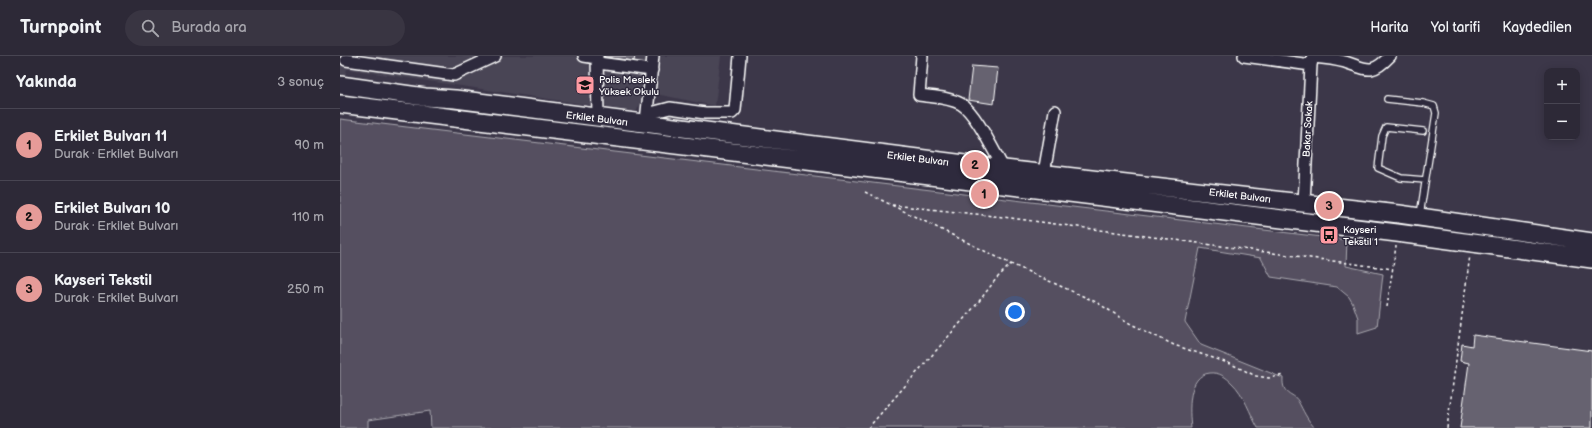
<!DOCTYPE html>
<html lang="tr">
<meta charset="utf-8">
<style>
:root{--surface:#2d2937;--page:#393542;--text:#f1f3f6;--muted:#a7a6ad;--line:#484552;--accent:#e69b98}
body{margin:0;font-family:"Balsamiq Sans",sans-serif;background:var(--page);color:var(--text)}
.controls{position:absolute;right:12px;top:12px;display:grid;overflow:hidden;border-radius:8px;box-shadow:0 2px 10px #0003}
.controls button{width:36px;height:36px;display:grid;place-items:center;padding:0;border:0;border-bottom:1px solid var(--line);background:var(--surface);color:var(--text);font:20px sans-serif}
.you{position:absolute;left:675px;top:256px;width:14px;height:14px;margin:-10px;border:3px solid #fff;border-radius:50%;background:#1a73e8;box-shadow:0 0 0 6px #1a73e833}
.badge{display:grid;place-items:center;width:26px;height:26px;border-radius:50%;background:var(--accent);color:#111;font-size:13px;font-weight:700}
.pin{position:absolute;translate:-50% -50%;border:2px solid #fff;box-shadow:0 1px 4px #0006}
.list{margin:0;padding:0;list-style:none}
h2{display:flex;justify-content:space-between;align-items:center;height:52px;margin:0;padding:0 16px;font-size:17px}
h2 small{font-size:13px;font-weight:400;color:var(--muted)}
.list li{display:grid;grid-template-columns:26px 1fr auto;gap:12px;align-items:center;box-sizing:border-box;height:72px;padding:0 16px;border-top:1px solid var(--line)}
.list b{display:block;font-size:15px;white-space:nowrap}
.list p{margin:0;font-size:13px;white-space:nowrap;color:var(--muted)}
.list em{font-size:13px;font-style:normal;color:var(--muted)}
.icon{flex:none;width:22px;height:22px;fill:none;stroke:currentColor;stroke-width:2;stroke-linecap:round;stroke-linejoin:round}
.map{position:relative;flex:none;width:1252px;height:372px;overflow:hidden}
header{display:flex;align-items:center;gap:24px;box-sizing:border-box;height:56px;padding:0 20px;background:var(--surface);border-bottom:1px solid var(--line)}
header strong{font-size:19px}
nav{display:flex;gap:22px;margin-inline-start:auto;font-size:14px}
.search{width:280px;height:36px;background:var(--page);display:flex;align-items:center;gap:10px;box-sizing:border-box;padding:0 14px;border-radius:22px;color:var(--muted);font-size:15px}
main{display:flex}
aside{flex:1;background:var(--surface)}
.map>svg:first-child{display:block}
.built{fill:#494455}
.green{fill:#555060;stroke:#aaa8b0}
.building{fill:#666270;stroke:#fff}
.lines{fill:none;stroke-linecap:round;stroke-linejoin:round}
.lane-casing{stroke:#fff;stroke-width:8}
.street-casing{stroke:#fff;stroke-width:14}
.primary-casing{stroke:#fff;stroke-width:20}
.path{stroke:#fff;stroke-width:1.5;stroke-dasharray:3 3;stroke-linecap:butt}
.lane{stroke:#2f2a3d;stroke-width:5.5}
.street{stroke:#2f2a3d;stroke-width:11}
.primary{stroke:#2f2a3d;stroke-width:17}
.labels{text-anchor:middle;stroke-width:3;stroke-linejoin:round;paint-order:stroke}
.poi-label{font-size:10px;fill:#fff;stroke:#2f2a3d;text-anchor:start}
.street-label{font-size:10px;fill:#fff;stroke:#2f2a3d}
</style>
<header>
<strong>Turnpoint</strong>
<div class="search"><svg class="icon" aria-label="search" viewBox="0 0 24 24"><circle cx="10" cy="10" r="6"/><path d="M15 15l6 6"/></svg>Burada ara</div>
<nav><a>Harita</a><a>Yol tarifi</a><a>Kaydedilen</a></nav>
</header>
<main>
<aside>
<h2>Yakında<small>3 sonuç</small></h2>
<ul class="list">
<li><span class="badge">1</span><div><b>Erkilet Bulvarı 11</b><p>Durak · Erkilet Bulvarı</p></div><em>90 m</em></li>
<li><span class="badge">2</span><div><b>Erkilet Bulvarı 10</b><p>Durak · Erkilet Bulvarı</p></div><em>110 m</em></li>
<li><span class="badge">3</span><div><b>Kayseri Tekstil</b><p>Durak · Erkilet Bulvarı</p></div><em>250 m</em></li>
</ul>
</aside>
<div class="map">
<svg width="1252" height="372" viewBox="0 0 1252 372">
<rect width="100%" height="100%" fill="#3c3749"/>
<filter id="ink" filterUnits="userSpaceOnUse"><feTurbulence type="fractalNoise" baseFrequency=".025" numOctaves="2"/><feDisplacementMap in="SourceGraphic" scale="8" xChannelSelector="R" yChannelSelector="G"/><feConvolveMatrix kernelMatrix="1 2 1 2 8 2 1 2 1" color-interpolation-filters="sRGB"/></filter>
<g filter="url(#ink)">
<!-- built -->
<path class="built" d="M0 0H381L375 50 306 36 296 56 7 13 5 21 0 20Z"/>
<!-- green -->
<path class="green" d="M0 63 1007 184 1006 210 1043 218 1037 271 1018 277V262L1013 248 1009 241 997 231 931 221 921 202 860 192 845 266 861 289 943 322C942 340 953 336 958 345 964 356 966 362 975 372H918C910 358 904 338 892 327 886 321 879 316 870 317 847 319 849 355 851 372H91L90 355 28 364V372H0Z"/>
<!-- building -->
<path class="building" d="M264 0H295L294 5 264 1Z
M632 10 658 12 654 48 628 44Z
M1133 279 1252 295V372H1120L1129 307 1120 305 1122 288 1132 290Z"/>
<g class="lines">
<defs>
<path id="lane" d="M1047 43 1083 47 1094 50 1096 57 1080 159
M1083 75 1046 71 1042 80 1038 112 1061 122 1085 124"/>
<path id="street" d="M244 0 257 2
M257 0 258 62
M582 0 579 39C592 41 609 41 621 48 636 57 654 96 664 113
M904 0 971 9
M973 1C984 2 994 3 1005 6 1027 13 1031 20 1050 0
M6 4 114 19 155 0
M258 7 312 14
M307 58 330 52 365 57H392L395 54 400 0
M306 65 313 0
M704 117 715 55
M964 147 971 9 973 0"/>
<path id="primary" d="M0 29 85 41 115 43 664 113 1059 158 1252 186
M0 48 1057 177 1252 203"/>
</defs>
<!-- lane casing -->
<use href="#lane" class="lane-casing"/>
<!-- street casing -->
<use href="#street" class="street-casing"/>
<!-- primary casing -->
<use href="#primary" class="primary-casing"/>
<!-- path -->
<path class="path" d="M525 136 671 208 756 246 791 268 834 289 891 308 916 320 929 322 944 319
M552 149 663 161 1053 213
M1047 251 1056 190
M528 372 637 248 656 223 671 208
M1107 372 1130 199"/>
<!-- lane -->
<use href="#lane" class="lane"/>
<!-- street -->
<use href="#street" class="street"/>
<!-- primary -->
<use href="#primary" class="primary"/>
</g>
</g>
<!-- icons -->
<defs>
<symbol id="school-square" viewBox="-11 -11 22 22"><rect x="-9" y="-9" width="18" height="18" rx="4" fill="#ff9aa2" stroke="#2f2a3d"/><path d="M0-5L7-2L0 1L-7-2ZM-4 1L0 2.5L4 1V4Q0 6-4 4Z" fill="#111"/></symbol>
<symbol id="bus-square" viewBox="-11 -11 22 22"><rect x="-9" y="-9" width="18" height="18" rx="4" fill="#ff9aa2" stroke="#2f2a3d"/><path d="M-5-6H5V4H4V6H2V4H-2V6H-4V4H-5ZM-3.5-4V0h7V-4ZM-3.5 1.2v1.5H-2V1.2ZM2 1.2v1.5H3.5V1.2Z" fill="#111"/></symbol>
</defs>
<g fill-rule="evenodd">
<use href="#school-square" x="234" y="18" width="22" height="22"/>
<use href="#bus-square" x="978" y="168" width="22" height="22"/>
</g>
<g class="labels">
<!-- poi labels -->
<g class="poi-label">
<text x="259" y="27">Polis Meslek<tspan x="259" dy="12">Yüksek Okulu</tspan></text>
<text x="1003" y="177">Kayseri<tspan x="1003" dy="12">Tekstil 1</tspan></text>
</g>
<!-- street labels -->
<g class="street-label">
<text transform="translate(257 62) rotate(7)" y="4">Erkilet Bulvarı</text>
<text transform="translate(967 73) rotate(-87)" y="4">Bakar Sokak</text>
<text transform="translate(578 102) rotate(7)" y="4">Erkilet Bulvarı</text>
<text transform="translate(900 139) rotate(7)" y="4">Erkilet Bulvarı</text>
</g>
</g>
</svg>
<div class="controls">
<button>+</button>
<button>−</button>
</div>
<div class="you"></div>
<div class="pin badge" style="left:644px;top:138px">1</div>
<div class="pin badge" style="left:635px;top:109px">2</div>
<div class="pin badge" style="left:989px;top:150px">3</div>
</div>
</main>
